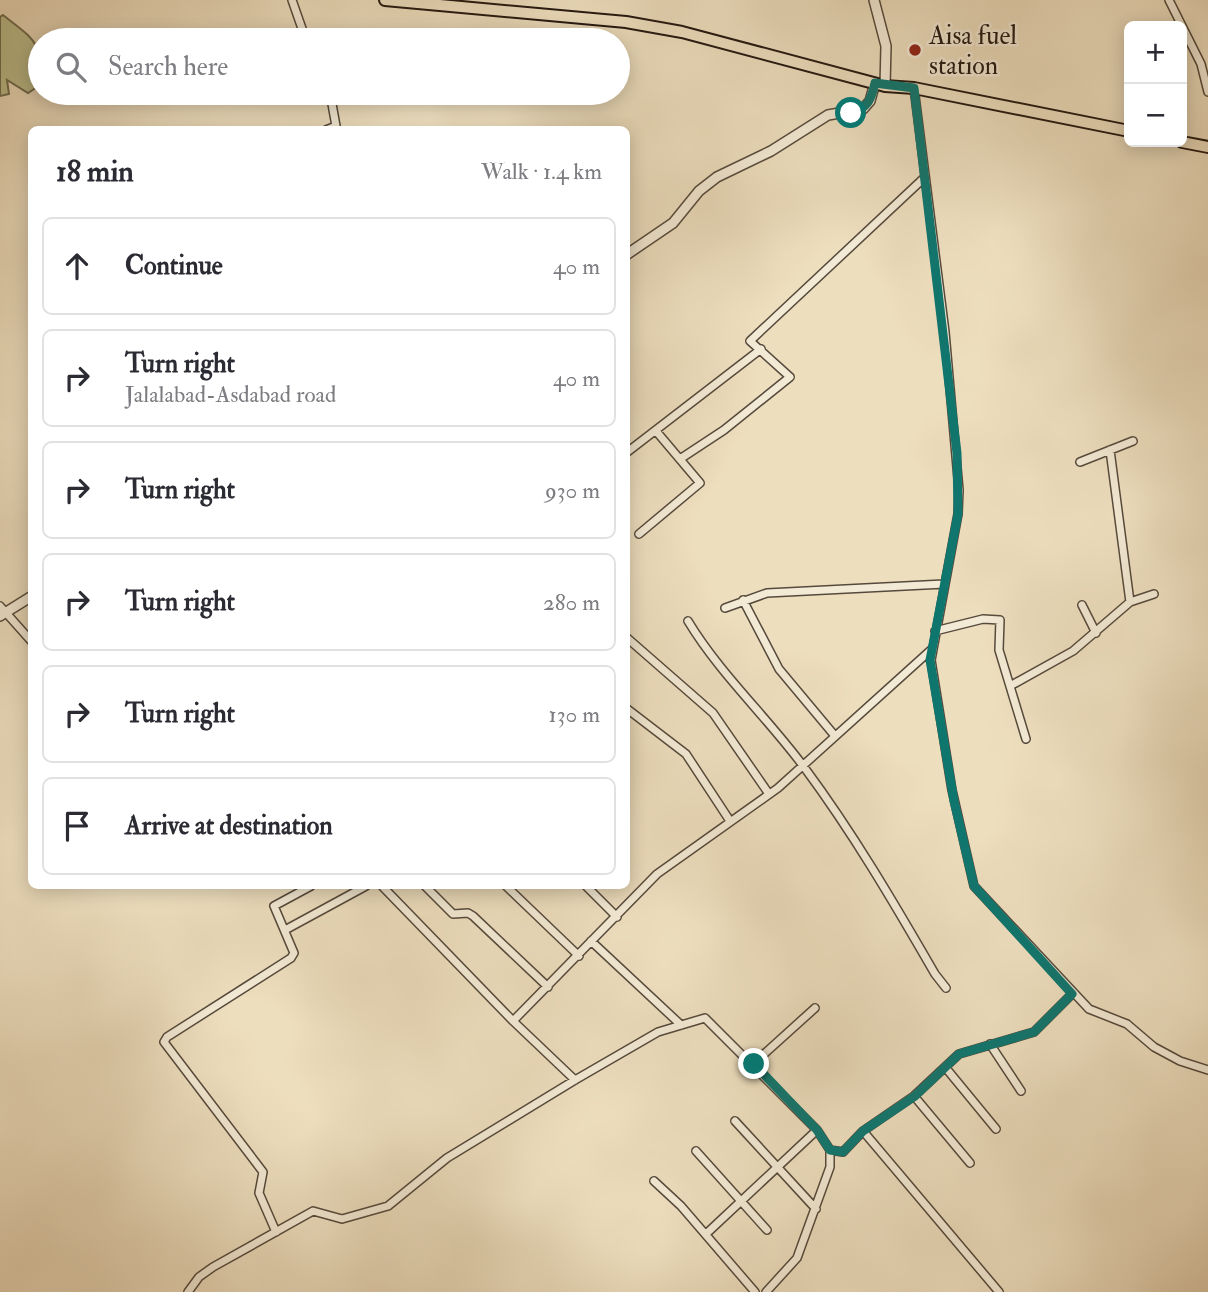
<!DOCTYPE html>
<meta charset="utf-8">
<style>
:root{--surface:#fff;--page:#f7f7f7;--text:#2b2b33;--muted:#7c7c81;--line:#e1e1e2}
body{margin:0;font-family:"IM FELL Double Pica",serif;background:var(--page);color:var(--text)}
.controls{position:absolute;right:21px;top:21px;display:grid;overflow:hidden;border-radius:10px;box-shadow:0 4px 18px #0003}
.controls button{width:63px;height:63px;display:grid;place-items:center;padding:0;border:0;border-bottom:2px solid var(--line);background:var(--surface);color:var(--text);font:35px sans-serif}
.stop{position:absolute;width:21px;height:21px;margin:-16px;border:5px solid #0f766e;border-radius:50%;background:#fff}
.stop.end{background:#0f766e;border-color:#fff;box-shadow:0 2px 7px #0008}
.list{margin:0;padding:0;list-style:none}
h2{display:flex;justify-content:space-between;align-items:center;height:91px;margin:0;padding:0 28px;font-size:30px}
h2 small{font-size:23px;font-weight:400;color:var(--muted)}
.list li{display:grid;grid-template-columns:46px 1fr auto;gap:21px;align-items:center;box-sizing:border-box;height:98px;margin:0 14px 14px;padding:0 14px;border:2px solid var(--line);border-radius:10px}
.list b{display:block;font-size:26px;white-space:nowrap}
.list p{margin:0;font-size:23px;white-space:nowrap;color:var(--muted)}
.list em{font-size:23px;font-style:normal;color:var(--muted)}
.icon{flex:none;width:38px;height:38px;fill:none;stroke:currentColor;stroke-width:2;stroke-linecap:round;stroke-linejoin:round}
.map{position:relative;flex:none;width:1208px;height:1292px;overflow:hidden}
.search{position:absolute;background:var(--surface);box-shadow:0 4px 18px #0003;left:28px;top:28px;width:602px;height:77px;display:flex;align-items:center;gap:18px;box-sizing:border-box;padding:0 24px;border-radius:38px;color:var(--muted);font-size:26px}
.panel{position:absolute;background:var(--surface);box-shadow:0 4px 18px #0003;left:28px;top:126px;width:602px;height:763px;border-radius:10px}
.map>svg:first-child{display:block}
.green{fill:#bdc08e;stroke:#706c50;stroke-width:2}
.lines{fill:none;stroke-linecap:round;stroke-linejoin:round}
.minor-casing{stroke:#564a3c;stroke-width:10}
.tertiary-casing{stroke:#564a3c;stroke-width:12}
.primary-casing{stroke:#241811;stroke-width:14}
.minor{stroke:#f3ead5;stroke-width:7}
.tertiary{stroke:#f3ead5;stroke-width:9}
.primary{stroke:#eddebe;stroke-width:10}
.route{stroke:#0f766e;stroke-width:9}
.poi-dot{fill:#8f2418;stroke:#f3ead5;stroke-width:2.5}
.labels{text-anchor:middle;stroke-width:5;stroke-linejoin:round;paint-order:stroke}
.poi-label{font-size:26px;fill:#241811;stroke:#f3ead5;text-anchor:start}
</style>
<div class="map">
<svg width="1208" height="1292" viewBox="0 0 1208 1292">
<rect width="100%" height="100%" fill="#eddebe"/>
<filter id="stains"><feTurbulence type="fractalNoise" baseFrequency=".00286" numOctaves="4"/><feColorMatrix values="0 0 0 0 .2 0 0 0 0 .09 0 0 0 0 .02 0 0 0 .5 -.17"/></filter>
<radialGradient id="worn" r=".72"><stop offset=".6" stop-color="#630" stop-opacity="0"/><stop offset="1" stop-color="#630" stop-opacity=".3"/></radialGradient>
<!-- green -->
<path class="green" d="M3 15C38 43 40 39 40 85L28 93 7 80 9 94 0 96V17Z"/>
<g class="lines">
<defs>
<path id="minor" d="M292 0 306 40
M1169 0 1201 64 1208 92
M914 88 945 332 959 490 958 514 931 660 952 790 974 886 1089 1009 1127 1024 1154 1047 1180 1061 1208 1070
M326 130 336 126 330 93
M1110 450 1130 602
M626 453 761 349
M680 459 724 430 790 377 750 341 924 178
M1080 462 1133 441
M639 534 700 483 656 431
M743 600 779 669 835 736
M1082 605 1096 633
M0 606 32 642
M725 608 767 593 944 584
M688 621C720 674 767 717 804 767 853 833 894 903 935 974L946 988
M935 631 983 619 1000 620 999 650 1026 739
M626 637 713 713 769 794
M1010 686 1073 651 1130 602 1154 594
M626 708 686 754 730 821
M382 886 513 1021
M425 886 453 914 468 913 473 916 548 987
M506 886 579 956
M586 886 617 917
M285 930 366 886
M591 941 681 1025
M990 1044 1021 1091
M753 1064 815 1008
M945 1067 996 1129
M575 1080 513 1021 657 874 778 788 932 649
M914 1096 970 1163
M735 1121 816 1209
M863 1131 999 1292
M696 1151 767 1230
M654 1181 681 1206 755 1292
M276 1232 259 1193 263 1172 164 1042 167 1037 291 958 294 953 274 906 311 886
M706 1234 817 1130
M188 1292 199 1277 213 1267 313 1211 342 1219 388 1206 447 1158 575 1080 658 1032 705 1018 817 1130 830 1150 843 1152 863 1131 914 1096 959 1054 1034 1032 1072 994
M766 1292 797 1258 830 1167V1150"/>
<path id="tertiary" d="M874 0 886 46 885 86
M626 255 673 223 699 191 717 177 771 151 828 115 863 109 870 101 875 83
M0 616 32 596"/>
<path id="primary" d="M385 0 626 22 682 32 885 86 914 88 1129 131
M1182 142 1208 147"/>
</defs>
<!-- minor casing -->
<use href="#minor" class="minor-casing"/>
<!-- tertiary casing -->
<use href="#tertiary" class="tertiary-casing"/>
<!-- primary casing -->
<use href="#primary" class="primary-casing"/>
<!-- minor -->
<use href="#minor" class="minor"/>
<!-- tertiary -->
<use href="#tertiary" class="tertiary"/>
<!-- primary -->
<use href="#primary" class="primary"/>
</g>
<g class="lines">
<!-- route -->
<path class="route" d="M754 1064 817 1130 830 1150 843 1152 863 1131 915 1096 959 1054 1034 1032 1072 994 974 886 954 801 930 660 958 514 957 453 914 88 875 83C871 100 868 108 851 113"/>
</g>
<!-- markers -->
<circle class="poi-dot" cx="915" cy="50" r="7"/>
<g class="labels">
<!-- poi labels -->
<g class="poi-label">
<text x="929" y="44">Aisa fuel<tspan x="929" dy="30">station</tspan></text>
</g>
</g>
<rect width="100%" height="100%" filter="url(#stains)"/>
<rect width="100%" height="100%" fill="url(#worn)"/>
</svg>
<div class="controls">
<button>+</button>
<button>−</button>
</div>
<div class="stop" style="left:851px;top:113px"></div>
<div class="stop end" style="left:754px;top:1064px"></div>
<div class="search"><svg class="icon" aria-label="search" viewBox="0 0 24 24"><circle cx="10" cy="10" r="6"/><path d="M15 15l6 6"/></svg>Search here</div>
<section class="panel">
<h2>18 min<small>Walk · 1.4 km</small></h2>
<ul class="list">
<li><svg class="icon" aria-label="ahead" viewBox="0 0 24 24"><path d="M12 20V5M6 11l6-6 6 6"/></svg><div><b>Continue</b></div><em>40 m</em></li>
<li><svg class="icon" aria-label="right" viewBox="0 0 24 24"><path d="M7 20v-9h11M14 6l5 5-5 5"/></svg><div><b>Turn right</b><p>Jalalabad-Asdabad road</p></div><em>40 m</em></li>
<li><svg class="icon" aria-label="right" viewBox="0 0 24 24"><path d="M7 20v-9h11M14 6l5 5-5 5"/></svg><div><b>Turn right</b></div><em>930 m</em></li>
<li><svg class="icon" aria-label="right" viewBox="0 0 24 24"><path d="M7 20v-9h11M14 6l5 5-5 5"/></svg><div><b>Turn right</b></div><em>280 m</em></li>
<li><svg class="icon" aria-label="right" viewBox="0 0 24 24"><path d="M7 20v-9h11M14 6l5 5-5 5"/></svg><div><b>Turn right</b></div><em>130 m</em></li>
<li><svg class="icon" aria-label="arrive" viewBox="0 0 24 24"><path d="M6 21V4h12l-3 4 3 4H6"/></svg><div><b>Arrive at destination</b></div></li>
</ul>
</section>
</div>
